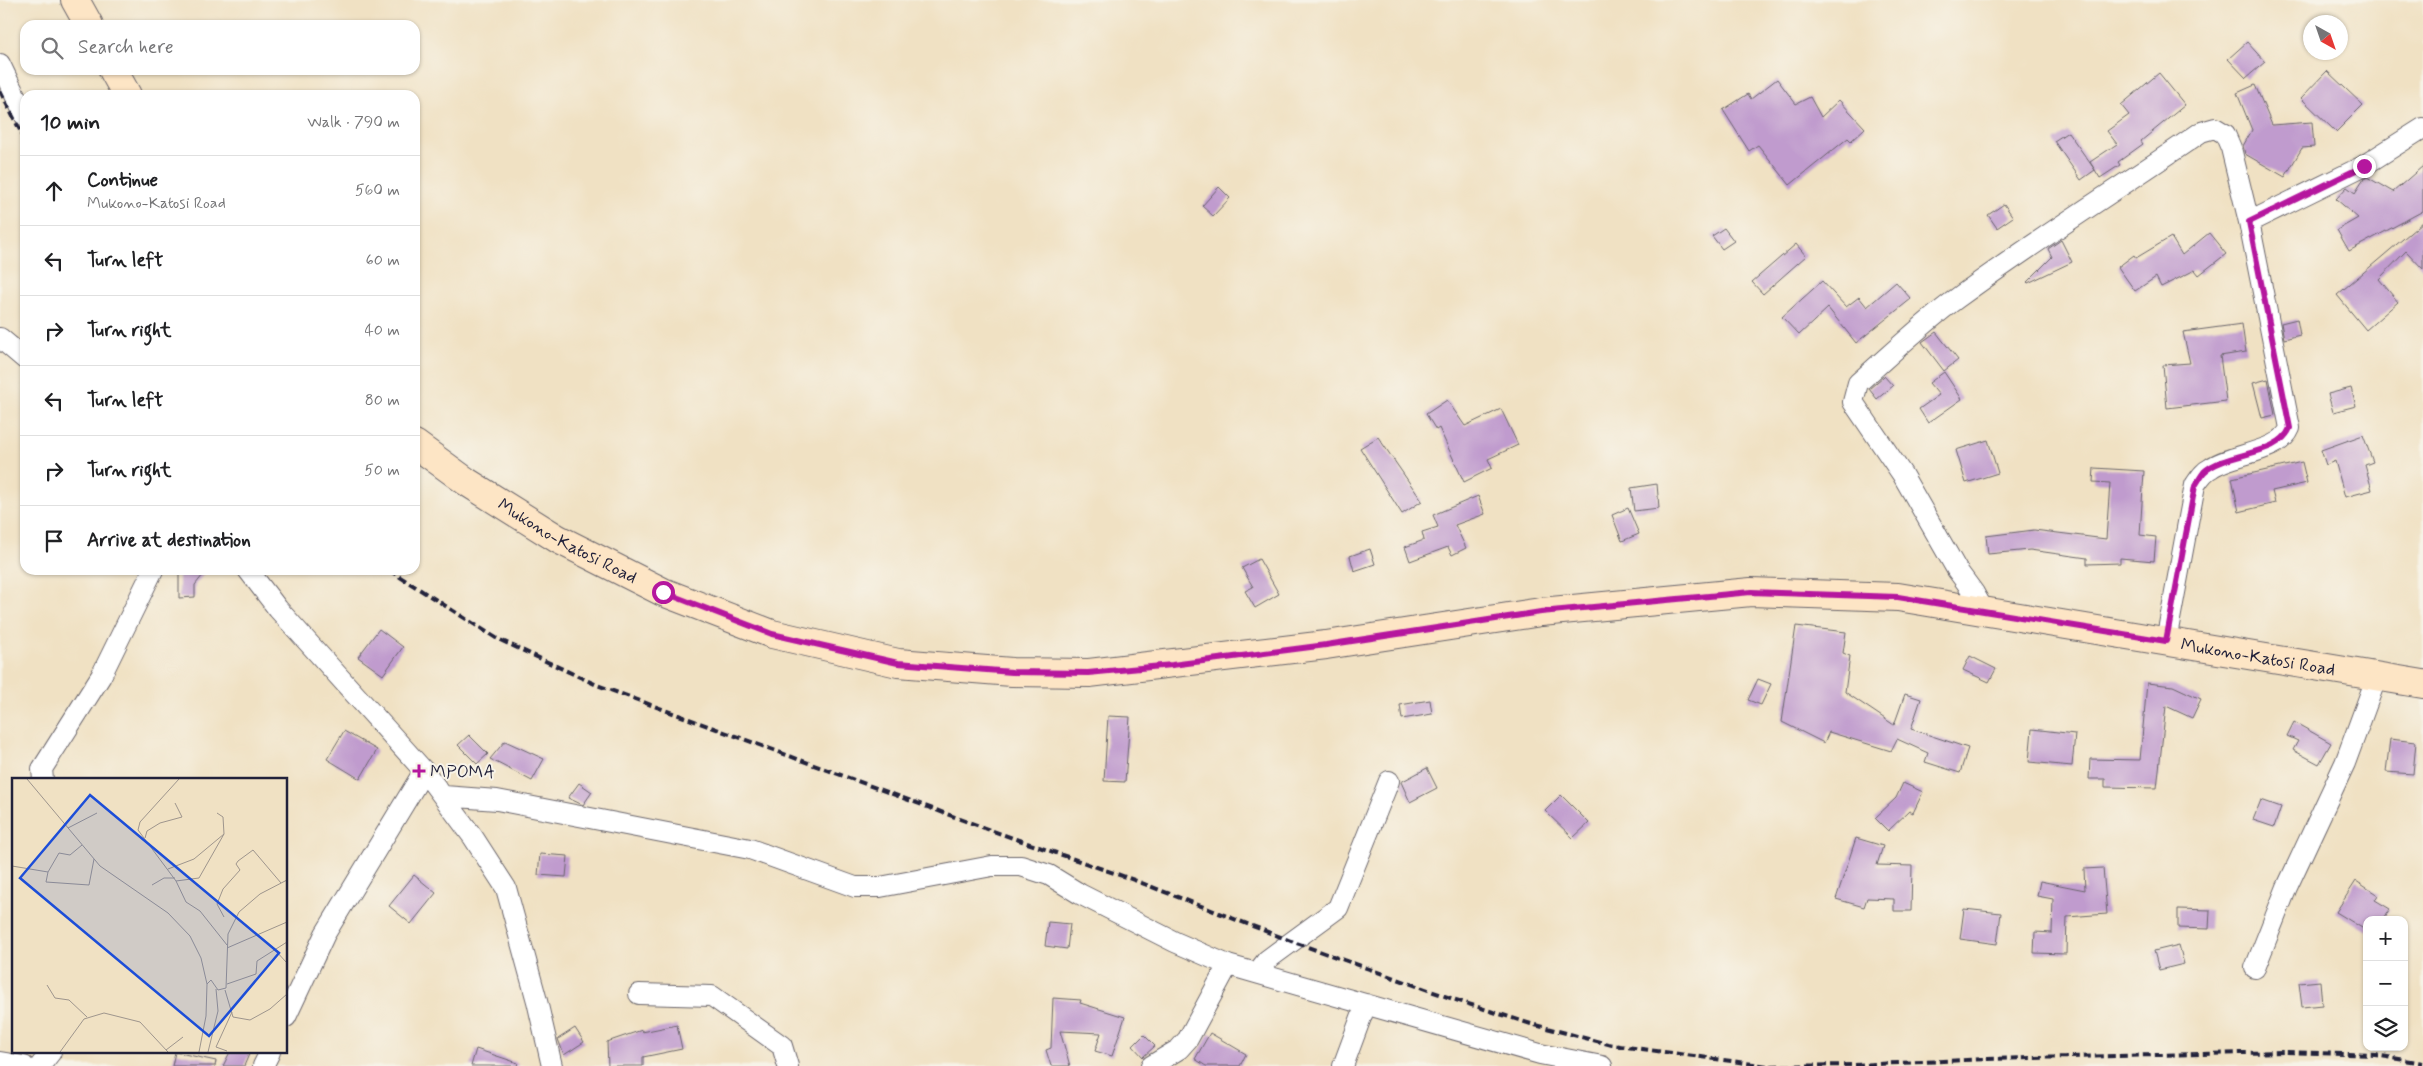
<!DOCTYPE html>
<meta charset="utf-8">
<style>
:root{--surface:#fff;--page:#f2f2f2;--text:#202124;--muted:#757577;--line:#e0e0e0}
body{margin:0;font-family:Mynerve,sans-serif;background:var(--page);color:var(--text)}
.controls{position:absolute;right:15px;bottom:15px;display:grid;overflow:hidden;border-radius:10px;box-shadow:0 1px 4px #0004}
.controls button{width:45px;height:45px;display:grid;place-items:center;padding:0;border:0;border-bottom:1px solid var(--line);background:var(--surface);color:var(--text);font:25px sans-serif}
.compass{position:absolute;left:2303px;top:15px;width:45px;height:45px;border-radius:50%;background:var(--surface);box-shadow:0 1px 4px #0004;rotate:140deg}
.stop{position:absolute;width:15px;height:15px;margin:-11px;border:4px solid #b5179e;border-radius:50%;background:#fff}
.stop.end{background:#b5179e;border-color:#fff;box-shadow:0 1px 5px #0008}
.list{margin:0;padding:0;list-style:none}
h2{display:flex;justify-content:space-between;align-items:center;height:65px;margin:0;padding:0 20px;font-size:21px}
h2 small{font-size:16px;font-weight:400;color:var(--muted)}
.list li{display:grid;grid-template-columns:32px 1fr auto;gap:15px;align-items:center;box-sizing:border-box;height:70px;padding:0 20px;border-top:1px solid var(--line)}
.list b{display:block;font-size:19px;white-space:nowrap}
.list p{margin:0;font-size:16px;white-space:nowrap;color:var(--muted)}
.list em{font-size:16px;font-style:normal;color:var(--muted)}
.icon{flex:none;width:28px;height:28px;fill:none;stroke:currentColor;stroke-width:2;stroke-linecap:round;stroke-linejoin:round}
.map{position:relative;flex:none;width:2423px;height:1066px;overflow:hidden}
.search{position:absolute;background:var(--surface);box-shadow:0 1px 4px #0004;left:20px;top:20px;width:400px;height:55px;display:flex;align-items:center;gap:12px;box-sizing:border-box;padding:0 18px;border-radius:15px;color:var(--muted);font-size:19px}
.panel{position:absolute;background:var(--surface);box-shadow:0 1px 4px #0004;left:20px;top:90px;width:400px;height:485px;border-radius:15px}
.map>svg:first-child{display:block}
.building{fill:#c09bce}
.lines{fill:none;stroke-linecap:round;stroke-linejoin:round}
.street-casing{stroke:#6a656b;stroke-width:22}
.secondary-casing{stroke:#6a656b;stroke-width:30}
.street{stroke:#fff;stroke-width:20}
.secondary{stroke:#fde5c5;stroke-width:28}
.rail{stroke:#22223b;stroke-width:4;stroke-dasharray:8 4;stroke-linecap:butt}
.route{stroke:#b5179e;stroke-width:6}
.poi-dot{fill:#b5179e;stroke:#f7f3e8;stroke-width:2}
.labels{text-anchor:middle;stroke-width:4;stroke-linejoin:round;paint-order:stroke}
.street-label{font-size:18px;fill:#22223b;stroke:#f7f3e8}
.poi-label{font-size:18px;fill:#22223b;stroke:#f7f3e8;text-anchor:start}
.inset-road{fill:none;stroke:#9e958d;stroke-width:1}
.view{fill:#1d4ed8;fill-opacity:0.15;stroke:#1d4ed8;stroke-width:2.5}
.inset-edge{fill:none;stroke:#22223b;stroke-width:2.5}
</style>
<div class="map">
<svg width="2423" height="1066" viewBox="0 0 2423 1066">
<rect width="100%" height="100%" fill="#f7f3e8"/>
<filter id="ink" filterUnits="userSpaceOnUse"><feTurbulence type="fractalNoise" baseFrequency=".02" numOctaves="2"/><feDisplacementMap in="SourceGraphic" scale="10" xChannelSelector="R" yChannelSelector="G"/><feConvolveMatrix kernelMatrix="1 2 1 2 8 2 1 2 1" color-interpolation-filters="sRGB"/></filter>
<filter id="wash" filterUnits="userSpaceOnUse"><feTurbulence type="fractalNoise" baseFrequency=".0096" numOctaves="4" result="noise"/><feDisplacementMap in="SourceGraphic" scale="20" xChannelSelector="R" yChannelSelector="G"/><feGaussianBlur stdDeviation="1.12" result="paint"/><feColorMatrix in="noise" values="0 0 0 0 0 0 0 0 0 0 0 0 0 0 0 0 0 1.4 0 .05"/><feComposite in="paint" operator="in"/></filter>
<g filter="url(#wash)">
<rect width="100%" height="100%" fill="#f0e1c3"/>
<g id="blocks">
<!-- building -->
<path class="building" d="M2247 42 2265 62 2246 78 2228 59Z
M2327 71 2363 105 2336 132 2301 98Z
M2159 73 2185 105 2141 141 2143 144 2118 162 2120 165 2100 178 2090 162 2117 144 2107 131 2129 115 2121 105Z
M1777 79 1796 104 1810 97 1821 117 1839 100 1865 128 1851 141 1848 138 1790 185 1758 145 1749 151 1723 110 1748 94 1751 99Z
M2255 85 2272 125 2312 122 2314 147 2302 148 2285 177 2245 154 2243 146 2252 130 2237 93Z
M2068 132 2095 170 2081 180 2054 141Z
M2423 166V211L2349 251 2337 230 2358 218 2336 199 2347 187 2355 193 2364 179 2367 177 2393 192Z
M1219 187 1230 198 1213 216 1202 206Z
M2004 204 2013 217 1997 228 1988 215Z
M2423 222V269L2406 251 2379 279 2398 302 2366 330 2337 295Z
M1724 228 1734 241 1722 249 1712 236Z
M2209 233 2226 254 2199 275 2195 270 2161 287 2156 277 2135 291 2118 267 2134 255 2136 258 2171 237 2182 255Z
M2061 240 2072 262 2028 283 2027 282 2052 257 2048 249Z
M1796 244 1806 256 1763 294 1752 282Z
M1822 281 1846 307 1859 297 1867 307 1896 282 1911 299 1856 343 1828 308 1799 335 1782 317Z
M2297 319 2300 335 2284 339 2281 323Z
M2242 324 2246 352 2220 356 2226 401 2167 408 2163 365 2190 363 2183 332Z
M1936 332 1958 360 1944 371 1922 342Z
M1944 372 1962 399 1928 423 1919 409 1939 395 1929 383Z
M1884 376 1893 386 1877 399 1869 389Z
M2268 379 2275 415 2262 418 2253 383Z
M2351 388 2356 406 2333 412 2328 394Z
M1447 400 1465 426 1501 409 1518 445 1488 459 1492 468 1464 482 1439 428 1436 430 1426 414Z
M2363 435 2373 462 2365 465 2372 490 2345 497 2335 461 2326 465 2321 450Z
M1378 437 1422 501 1402 514 1360 448Z
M1988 440 1998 473 1966 483 1956 450Z
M2302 462 2307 483 2272 491 2275 503 2239 512 2232 478Z
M2094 468 2144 471 2140 535 2156 537 2154 561 2120 558V563L2087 564V558L2030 550 1988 554 1986 536 2034 530 2106 539 2110 483 2093 482Z
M1657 484 1659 508 1634 511 1631 488Z
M1478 496 1485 514 1455 525 1466 548 1452 555 1448 547 1410 561 1405 547 1424 540 1422 532 1438 527 1433 515Z
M1628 508 1639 534 1622 541 1612 515Z
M1370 549 1375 564 1354 571 1350 556Z
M1259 559 1279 594 1255 608 1245 591 1253 587 1242 568Z
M179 570H207L195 585V597L179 598Z
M1796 626 1846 632 1843 653 1850 656 1845 692 1894 725 1905 694 1921 699 1911 729 1968 748 1960 773 1925 762 1928 753 1897 739 1891 751 1829 732 1824 743 1782 722Z
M379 629 403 647 383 675 358 657Z
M1970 656 1996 669 1989 682 1963 670Z
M1758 679 1771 684 1761 705 1748 700Z
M2147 683 2173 686 2201 699 2192 718 2166 706 2157 788 2105 787V779H2089L2090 759 2140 760Z
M1430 700 1432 714 1402 719 1400 705Z
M1108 716 1130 717 1125 782 1104 781Z
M2294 722 2331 743 2319 764 2293 750 2298 741 2287 736Z
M2032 729 2075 734 2072 766 2029 762Z
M344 731 377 750 360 779 327 759Z
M469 735 488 754 477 764 458 745Z
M2390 739 2416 742 2413 774 2386 772Z
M505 741 544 759 532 781 490 759Z
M1427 768 1437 788 1410 802 1401 782Z
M579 783 592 792 583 805 568 798Z
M1903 783 1923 792 1913 813 1909 811 1888 831 1875 818 1896 798Z
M1561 795 1589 823 1573 838 1545 811Z
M2261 800 2281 807 2274 827 2253 820Z
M1856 838 1883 846 1877 865 1912 866 1911 911H1894V899L1867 898 1864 907 1836 899Z
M540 854 568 856 566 877 538 875Z
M2103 868 2107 914 2067 917 2066 954 2034 953 2035 932 2052 933 2053 899 2037 896 2040 881 2085 890 2084 869Z
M414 875 436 893 411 924 389 906Z
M2356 881 2378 895 2375 900 2390 909 2384 920H2367V931L2336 912Z
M1964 909 2001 913 1997 944 1960 939Z
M2178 909 2210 910 2209 929 2178 928Z
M1048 922 1070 924 1067 949 1045 946Z
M2179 945 2184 964 2159 970 2154 951Z
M2320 981 2322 1005 2302 1007 2299 983Z
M1053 998 1081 1000 1080 1003 1125 1017 1112 1056 1095 1051 1101 1033 1060 1031 1070 1066H1051L1046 1050 1051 1048Z
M677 1025 682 1049 643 1057V1066H608L607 1042 642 1030V1032Z
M575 1028 584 1042 564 1055 558 1039Z
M1210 1033 1246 1054 1240 1066H1206L1195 1059Z
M1144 1035 1155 1046 1143 1057 1133 1046Z
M476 1049 518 1063 517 1066H471Z
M175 1052 216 1061 215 1066H172Z
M230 1052H250L244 1066H223Z"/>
</g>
</g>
<g filter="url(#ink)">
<use href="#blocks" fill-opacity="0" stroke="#6a656b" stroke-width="1"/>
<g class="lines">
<defs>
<path id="street" d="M0 64 25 116
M0 338 25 359
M248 570 278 609 424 771 473 837 506 888 537 1001 552 1066
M1984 611 1974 593 1957 570 1902 474 1853 402 1858 383C1890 355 1922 324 1956 299 2036 240 2120 188 2201 132L2215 128 2225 134 2231 148 2249 222
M2166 641 2195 485C2200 478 2203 472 2211 468 2232 453 2280 453 2290 428L2249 222 2363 166 2423 128
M43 780 42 769 101 676 153 570
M444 796 497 800 750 849 855 887H880L992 866H1021L1049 875 1080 894 1175 942 1228 965 1540 1054 1602 1066
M2255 968 2287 887 2345 763 2377 676
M1257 973 1267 960 1338 908 1389 781
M639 994 712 996 782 1046 788 1066
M286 1017 325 934 424 771
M0 1062 24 1066
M40 1066 51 1052
M263 1066 270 1052
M1151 1066 1179 1049 1188 1039 1228 965
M1343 1066 1366 1004"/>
<g id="secondary">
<path d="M75 0 89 25"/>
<path d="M113 70 127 95"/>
<path id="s1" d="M415 444 467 482 558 539 663 592 772 634 898 663 1012 672 1089 673 1326 645 1541 612 1751 592 1898 597 2423 684"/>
</g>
</defs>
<!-- street casing -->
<use href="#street" class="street-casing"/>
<!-- secondary casing -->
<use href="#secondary" class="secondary-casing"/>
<!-- street -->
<use href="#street" class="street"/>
<!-- secondary -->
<use href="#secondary" class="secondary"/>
<!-- rail -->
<path class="rail" d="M0 91 25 140
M389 570 496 638 597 685 990 830 1134 880 1291 941 1456 1000 1531 1024 1612 1045 1768 1066 1854 1065 1988 1059 2286 1052 2375 1055 2423 1063"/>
</g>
</g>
<g class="lines" filter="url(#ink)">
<!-- route -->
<path class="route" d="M663 592 772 634 898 663 1012 672 1088 673 1172 665 1326 645 1541 612 1751 592 1898 597 2166 641 2195 486C2198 481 2201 476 2204 472 2225 452 2279 456 2290 428L2249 222 2364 166"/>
</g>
<!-- markers -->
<path class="poi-dot" d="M416.5 763.5h5v5h5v5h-5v5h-5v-5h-5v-5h5z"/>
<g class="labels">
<!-- street labels -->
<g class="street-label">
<text dy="6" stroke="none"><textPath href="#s1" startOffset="181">Mukono-Katosi Road</textPath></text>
<text dy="6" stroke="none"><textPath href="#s1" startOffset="1906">Mukono-Katosi Road</textPath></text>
</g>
<!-- poi labels -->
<g class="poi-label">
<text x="430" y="777">MPOMA</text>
</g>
</g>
<!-- overview -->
<g transform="translate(12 778)">
<rect width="275" height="275" fill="#f0e1c3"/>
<path class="inset-road" d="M15 1 88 88 156 135 178 158 189 180 195 206 194 238 187 274M167 1 128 44 126 52 164 103 174 124 188 133 215 167M56 50 85 35M133 60 135 53 148 45 170 39 163 25M0 88 36 94 47 75 58 77 70 67M156 91 182 81 212 56M36 94 34 104 77 107 82 81M164 103 187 100 212 56 211 39 205 35M140 107 152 100H163M212 139 205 126 211 111 228 92 224 86 226 83 241 72 269 105M215 170 275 144M263 172 275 185M195 206 199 202 206 212 214 210 216 156 227 134 248 116 275 102M215 206 244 196 245 183 275 164M35 207 43 220 57 222 75 239M213 212 221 239 238 242 258 231 275 216M154 272 171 259M215 273 204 269 220 234M48 274 72 241 92 235 128 244 156 274M196 274 206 233 204 211"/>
<path class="view" d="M78 17 267 175 197 258 8 100Z"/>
<rect width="275" height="275" class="inset-edge"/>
</g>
</svg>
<div class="controls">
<button>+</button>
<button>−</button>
<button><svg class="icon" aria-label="layers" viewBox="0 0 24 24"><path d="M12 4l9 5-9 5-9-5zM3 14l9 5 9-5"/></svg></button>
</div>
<svg class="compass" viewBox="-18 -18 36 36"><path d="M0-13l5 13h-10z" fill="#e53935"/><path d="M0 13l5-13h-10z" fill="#757577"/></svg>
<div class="stop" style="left:663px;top:592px"></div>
<div class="stop end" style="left:2364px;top:166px"></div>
<div class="search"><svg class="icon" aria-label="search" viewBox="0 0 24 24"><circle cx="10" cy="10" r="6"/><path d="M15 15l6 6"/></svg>Search here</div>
<section class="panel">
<h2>10 min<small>Walk · 790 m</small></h2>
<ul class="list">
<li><svg class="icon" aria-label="ahead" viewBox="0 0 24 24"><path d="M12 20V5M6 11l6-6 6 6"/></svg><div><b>Continue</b><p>Mukono-Katosi Road</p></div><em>560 m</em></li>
<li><svg class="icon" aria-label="left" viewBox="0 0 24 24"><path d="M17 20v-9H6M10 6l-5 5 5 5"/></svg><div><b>Turn left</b></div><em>60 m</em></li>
<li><svg class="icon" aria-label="right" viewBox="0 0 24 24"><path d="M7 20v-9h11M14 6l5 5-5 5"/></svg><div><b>Turn right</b></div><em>40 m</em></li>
<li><svg class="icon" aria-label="left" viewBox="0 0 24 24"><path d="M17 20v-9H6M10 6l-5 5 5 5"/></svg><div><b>Turn left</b></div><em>80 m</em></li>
<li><svg class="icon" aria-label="right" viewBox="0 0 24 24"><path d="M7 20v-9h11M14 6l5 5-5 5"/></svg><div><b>Turn right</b></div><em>50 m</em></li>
<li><svg class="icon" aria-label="arrive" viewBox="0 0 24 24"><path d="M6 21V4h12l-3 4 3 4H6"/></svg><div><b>Arrive at destination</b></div></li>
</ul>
</section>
</div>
